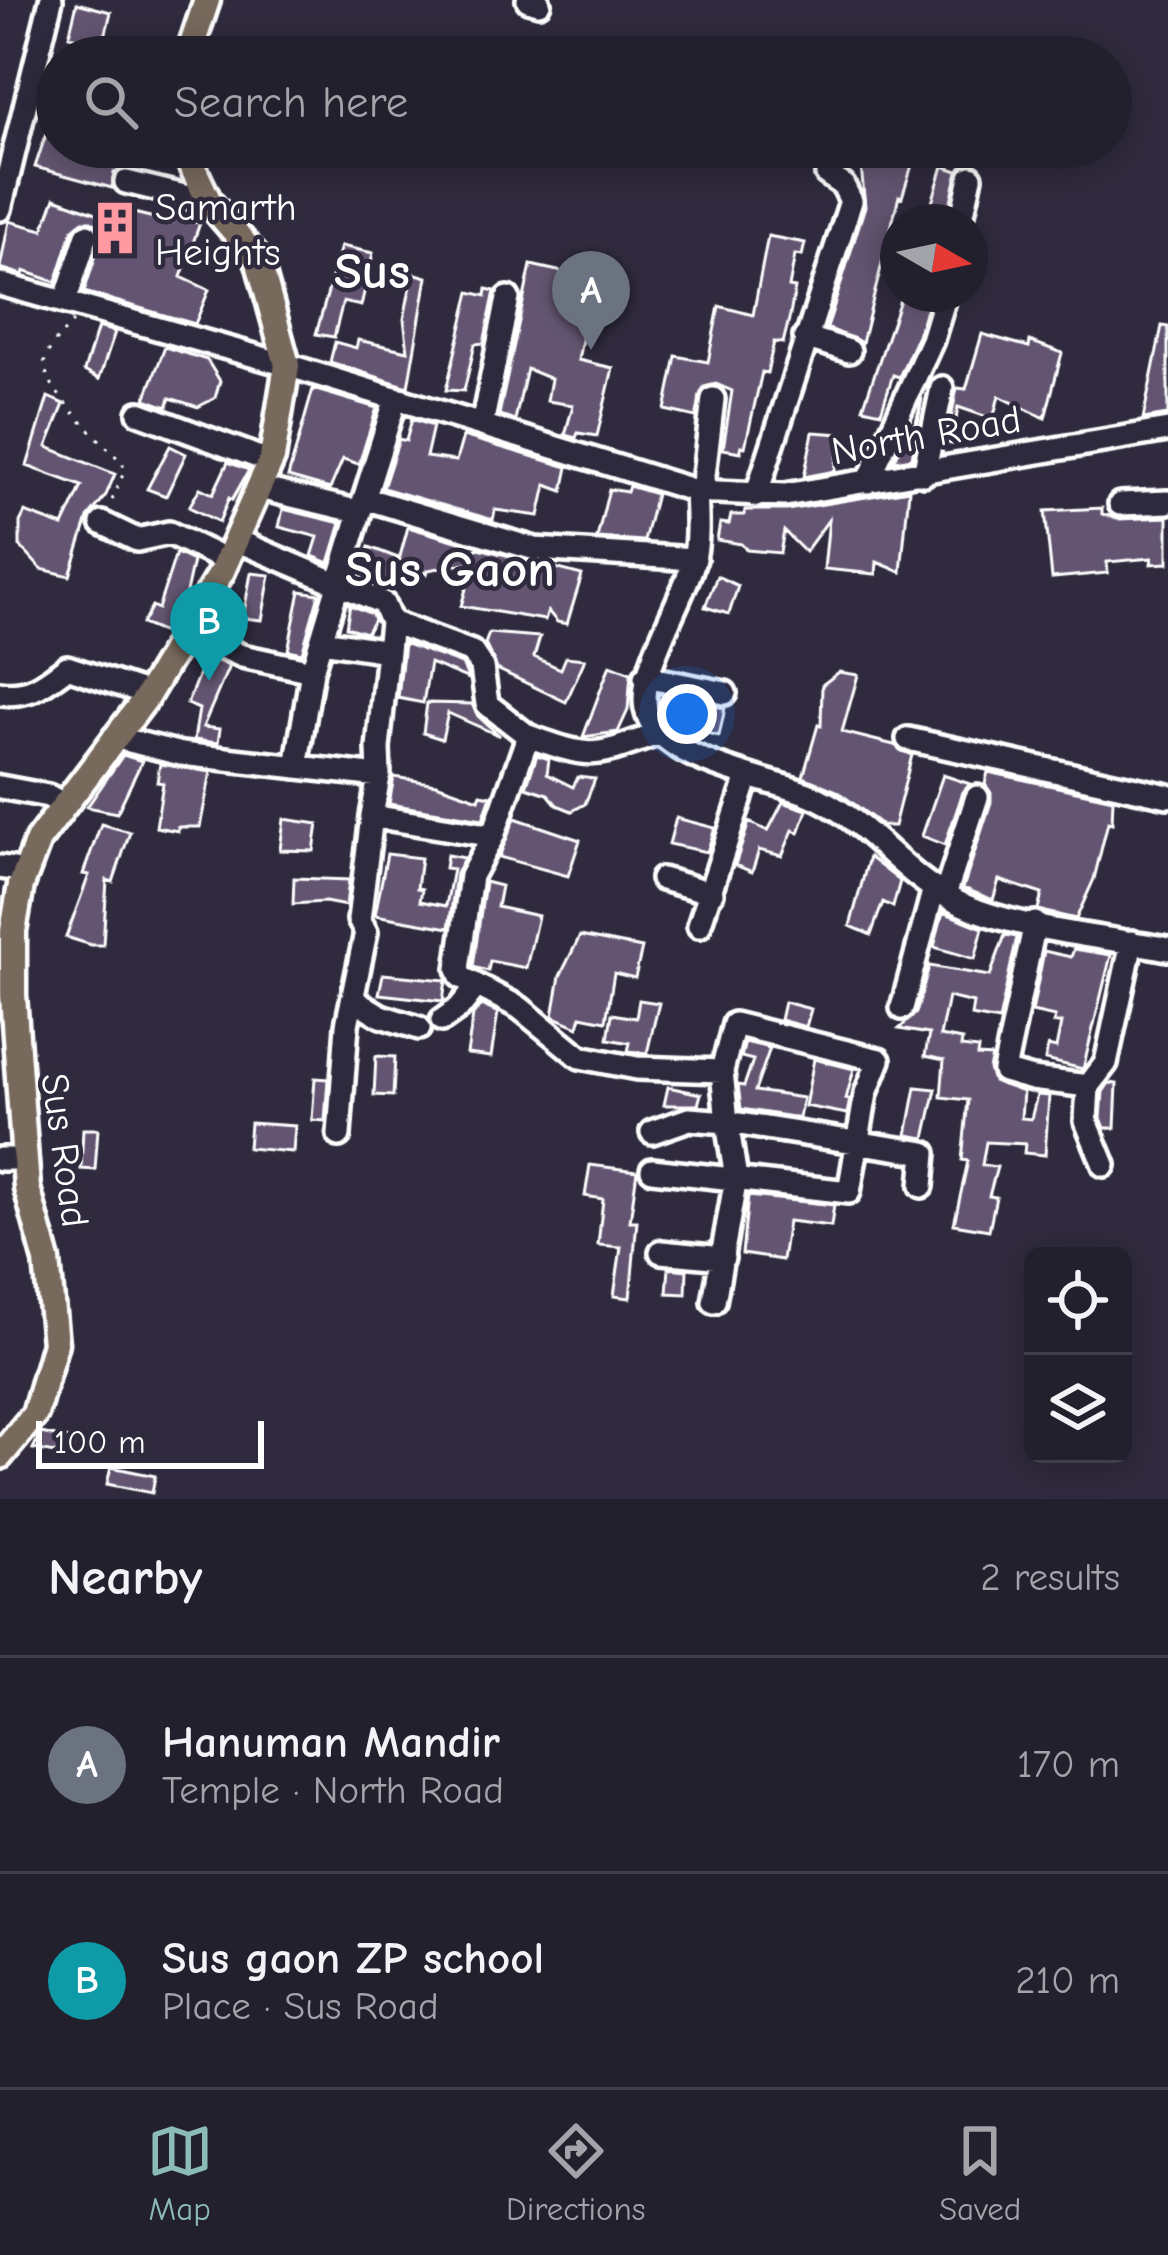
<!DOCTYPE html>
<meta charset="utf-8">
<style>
:root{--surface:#23202e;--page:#2f2d3a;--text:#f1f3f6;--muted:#a3a3aa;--line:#403e4a;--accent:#8bbbb9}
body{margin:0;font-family:"Comic Neue",sans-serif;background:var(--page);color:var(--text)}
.controls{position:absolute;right:36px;bottom:36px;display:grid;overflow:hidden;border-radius:18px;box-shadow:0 6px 30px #0003}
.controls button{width:108px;height:108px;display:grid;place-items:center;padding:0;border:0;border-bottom:3px solid var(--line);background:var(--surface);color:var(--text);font:60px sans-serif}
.compass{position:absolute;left:880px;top:204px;width:108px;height:108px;border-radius:50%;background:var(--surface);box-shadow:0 6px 30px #0003;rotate:99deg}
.scale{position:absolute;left:36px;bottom:30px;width:228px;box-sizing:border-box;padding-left:12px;border:6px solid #fff;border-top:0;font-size:33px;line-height:42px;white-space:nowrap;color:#fff;-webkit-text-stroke:9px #2f2a3d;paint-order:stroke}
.you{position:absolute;left:687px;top:714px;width:42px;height:42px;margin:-30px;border:9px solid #fff;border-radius:50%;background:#1a73e8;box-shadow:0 0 0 18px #1a73e833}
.badge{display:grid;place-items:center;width:78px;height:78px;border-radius:50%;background:var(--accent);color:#fff;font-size:39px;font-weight:700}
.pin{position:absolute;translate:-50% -99px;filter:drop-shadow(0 3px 6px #0008)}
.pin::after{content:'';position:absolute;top:63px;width:42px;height:36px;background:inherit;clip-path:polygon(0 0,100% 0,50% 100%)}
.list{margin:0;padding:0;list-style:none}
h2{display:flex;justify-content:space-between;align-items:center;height:156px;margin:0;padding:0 48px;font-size:51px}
h2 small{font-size:39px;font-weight:400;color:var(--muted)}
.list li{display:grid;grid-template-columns:78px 1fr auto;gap:36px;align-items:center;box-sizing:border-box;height:216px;padding:0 48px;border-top:3px solid var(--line)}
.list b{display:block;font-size:45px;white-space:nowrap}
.list p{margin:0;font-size:39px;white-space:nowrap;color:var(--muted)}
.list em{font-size:39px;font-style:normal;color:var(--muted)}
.icon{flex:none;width:66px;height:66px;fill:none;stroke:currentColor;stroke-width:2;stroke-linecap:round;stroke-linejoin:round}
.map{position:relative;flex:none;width:1168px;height:1499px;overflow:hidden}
.search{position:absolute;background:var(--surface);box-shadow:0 6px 30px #0003;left:36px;right:36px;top:36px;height:132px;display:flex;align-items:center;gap:30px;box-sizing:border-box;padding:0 42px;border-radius:66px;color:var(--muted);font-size:45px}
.sheet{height:588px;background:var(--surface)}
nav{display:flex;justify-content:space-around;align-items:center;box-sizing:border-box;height:168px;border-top:3px solid var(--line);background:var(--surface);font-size:33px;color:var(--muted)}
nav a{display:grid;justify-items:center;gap:6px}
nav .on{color:var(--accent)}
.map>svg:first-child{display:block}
.building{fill:#635571;stroke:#fff;stroke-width:3}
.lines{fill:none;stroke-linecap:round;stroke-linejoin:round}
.minor-casing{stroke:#fff;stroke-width:30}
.major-casing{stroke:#fff;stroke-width:33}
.path{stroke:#fff;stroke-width:3;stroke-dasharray:3 9;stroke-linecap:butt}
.minor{stroke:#2f2a3d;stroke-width:21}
.major{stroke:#77695c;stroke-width:24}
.labels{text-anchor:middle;stroke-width:9;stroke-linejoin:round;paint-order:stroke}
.poi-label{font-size:39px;fill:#fff;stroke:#2f2a3d;text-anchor:start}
.street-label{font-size:39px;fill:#fff;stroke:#2f2a3d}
.district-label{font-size:51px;font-weight:bold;fill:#fff;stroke:#2f2a3d}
</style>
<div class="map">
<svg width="1168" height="1499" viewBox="0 0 1168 1499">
<rect width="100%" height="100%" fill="#2f2a3d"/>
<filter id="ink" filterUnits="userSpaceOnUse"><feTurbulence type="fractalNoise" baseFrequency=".00833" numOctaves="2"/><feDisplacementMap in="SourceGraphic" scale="24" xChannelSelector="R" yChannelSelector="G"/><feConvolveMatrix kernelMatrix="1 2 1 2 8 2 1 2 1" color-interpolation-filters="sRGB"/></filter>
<g filter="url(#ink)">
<!-- building -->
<path class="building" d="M77 3 111 12 103 45 69 36Z
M55 107 57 147H78L132 163 130 168 114 173 112 188 35 167Z
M849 147H892L913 153 914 159 902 197 899 196 862 343 827 328 865 206 861 166 846 162Z
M943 166 958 171 946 222H926Z
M55 198 102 215 105 206 171 222V218L200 223 181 277 209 290 195 324 84 292 101 239 99 226 91 221H83L73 229 56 282 24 271 23 275 0 268 9 221 43 230Z
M768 236 805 243 802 256 795 255 789 287 795 288 790 315 783 343 774 342 767 373 762 372 745 447 741 446V452L723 449 732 391 716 384 704 387 696 417 665 410 676 356 708 362 719 306 753 315Z
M341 246 373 253 361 306 343 302 334 337 316 334Z
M531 265 594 279 578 360 613 368 597 436 578 433 576 438 565 435 573 405 547 401 551 379 527 369 515 420 499 415Z
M413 273 427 277 408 387 330 362 335 342 356 348 358 340 408 351 404 319Z
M487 289 495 291 484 343 475 344 464 391 446 390 470 292 486 296Z
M902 294 929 300 918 335 899 377 893 375 881 412 863 408Z
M1162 326 1168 327V415L1143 419Z
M98 327 115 332 99 379 84 371Z
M982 334 1029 347 1030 341 1062 353 1045 418 999 396 993 419 958 407 952 444 946 443 957 388 966 389Z
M165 347 207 360 220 381 215 398 198 407 170 398 167 407 145 399Z
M313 389 377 408 359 464 343 459 330 489 288 477Z
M48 397 64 404 47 447 115 474 106 495 88 518 70 576 41 569 20 546V522L25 512 63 526 82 486 27 466Z
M922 398 912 458 894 461 907 433 913 434Z
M412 419 433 426 426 457 456 461 463 436 568 467 563 491 546 485 539 516 495 510 493 520 383 488 399 439 406 441Z
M813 432 841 434 835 471 804 477Z
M170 446 186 454 166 496 147 489Z
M228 462 249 470 232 500 229 498 219 522 189 507 200 488 213 494Z
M629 486 656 494 644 541 597 538 609 489 627 492Z
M909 490 901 572 877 562 876 574 824 569 829 519 805 552 784 531 780 553 747 550 741 544 717 540 720 523 729 524 731 515H744L745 510H787Z
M1102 508V514L1119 519 1168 517V563L1151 564 1152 558 1107 562 1108 573 1052 578 1045 511Z
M283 509 341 523 329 563 312 556 318 537 279 527Z
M408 527 467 544V553L479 548 582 575 567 624 557 622 548 611 545 620 461 606 474 562 428 570 427 574 399 560Z
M369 547 398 558 387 589 359 576Z
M176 553 193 561 184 602 178 611 174 610 164 633 142 624 152 606 158 609Z
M251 573 270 575 262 620 243 618Z
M717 576 738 586 729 614 705 607Z
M300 591 319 594 302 653 288 650Z
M350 605 372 614 374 620 366 633 346 627Z
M489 633 540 637 534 657 561 669 566 657 585 659 566 702 497 669 485 644Z
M404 643 462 664 469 679 430 663 423 703 398 698Z
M206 656 229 666 203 727 220 729 218 743 194 740 199 709 187 704Z
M610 665 631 673 628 710 618 732 583 737Z
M839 672 858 675 842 732 894 745 912 755 894 826H883L837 791 803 777 818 725 821 726 822 685Z
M427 703 472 704 478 716 500 736 448 713 442 739 423 733Z
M709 705 725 708 719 736 702 732Z
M123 755 142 761 117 813 87 807Z
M537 755 549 759 547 774 573 787 578 777 595 779 585 804 572 811 557 805 548 794 526 787Z
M160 764 211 772 200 827H178V831L156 827 163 783 157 782Z
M988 772 1113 799 1112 823 1108 822 1094 879 1076 919 1045 912 1038 909 1042 894 999 880 993 900 963 888 991 802V793L985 784Z
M943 775 970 784 963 792 945 845 922 836Z
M394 777 436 784 479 799 481 794 491 796 483 819 389 804Z
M783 802 807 810 799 833 793 830 782 856 759 850 752 872 735 865 749 822 768 831Z
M515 818 580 840 568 876 499 857Z
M676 818 715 828 707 852 669 844Z
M284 819 318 824 314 851 280 850Z
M101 824 130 832 113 882 107 880 103 945H91L66 937 89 875 83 874Z
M387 854 421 858 417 888 422 889 420 901 446 906 453 869 445 868 447 855 464 858 456 874 449 928 375 915Z
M869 857 900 881 893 907 883 902 871 935 850 926Z
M294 878 349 880 346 906 325 902 293 904Z
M485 882 501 886 497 907 538 916 526 968 490 961 488 971 473 967Z
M943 912 983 928 975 959 934 947Z
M1005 935 1017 937 999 1021 971 1016 973 1003 948 997 940 1036 962 1040 961 1047 978 1049 977 1056 992 1057 989 1069 993 1081 1023 1092 1021 1118 1031 1119 1037 1095 1049 1096 1045 1155 1024 1153 1025 1144 986 1142 982 1165 997 1167 989 1196 996 1197 989 1230 954 1224 968 1161 962 1160 968 1100 941 1097 944 1060 925 1056 929 1034 899 1029 916 1013 929 966 990 976Z
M580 936 642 948 635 978 614 973 606 1021 581 1016 578 1027 553 1016 560 976Z
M1074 949 1111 955 1083 1069 1045 1060 1048 1046 1056 1048 1061 1023H1053L1055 1017 1032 1012 1044 951 1071 957Z
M383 974 446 980 443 1001 379 994Z
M639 1000 659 1003 647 1053 628 1051 630 1043 608 1039 612 1014 636 1018Z
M784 1002 811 1009 806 1027 780 1020Z
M481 1005 498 1013 491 1057 467 1054 473 1015Z
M745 1042 770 1048 755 1091 803 1098 799 1118 741 1109 738 1085 744 1086 753 1060 741 1057Z
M376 1056 395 1057 393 1096 374 1095Z
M814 1059 854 1069 846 1099H850L847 1114 805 1106Z
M315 1078 328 1079 325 1121 312 1120Z
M1109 1083 1117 1084 1115 1128H1105L1101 1118 1103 1092Z
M668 1087 701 1094 698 1105H664Z
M916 1087 936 1089 925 1138 907 1135Z
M250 1123 295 1126 293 1152 248 1148Z
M83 1129H98L95 1170 81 1169Z
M590 1165 637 1171 630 1221H637L630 1298 614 1296 621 1247 598 1245 603 1199 585 1196Z
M748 1196 834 1205 831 1226 788 1221 782 1260 742 1254Z
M669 1268 687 1270 686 1294 667 1293Z
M41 1433 74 1440 71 1456 33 1449Z
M111 1467 155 1476 152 1493 107 1484Z"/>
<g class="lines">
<defs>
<path id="minor" d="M528 0 539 3
M126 182 209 202
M0 209 51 0
M961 222 971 177
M0 284 287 365 696 491 785 495 1168 430
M65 302 87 235
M805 337 849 351
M139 413 271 462
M482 425 508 298
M924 474 942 388
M868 482 932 340 946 294
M259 488 360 512 396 398
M696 491C697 514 699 541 693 563 681 604 638 670 646 709 656 760 766 778 808 794 865 816 900 874 955 901 1011 929 1105 937 1168 949
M702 492 713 399
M756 496 851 201 843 185 827 174 832 147
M367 499 535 549 695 559
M1120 504 1168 502
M102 523 137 540 169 533 227 561
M236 540 383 603 391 622 378 748 379 776
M391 622 472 652 482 667 487 704 528 736
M186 631 242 656 312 671
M322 641 388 651
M645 677 725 693
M0 693C30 697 44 684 67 667L149 694
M114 737 181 754 379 776 372 816 493 836 528 736C595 760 592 757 657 734
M908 739 1168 796
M296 767 312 671 360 512
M0 787 48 796 62 803
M493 836 471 876 458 969 461 977 520 1008 580 1057 637 1068 722 1071
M0 867 26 871
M662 879 712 893
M945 895 977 797
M1035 923 1004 1071 1032 1079 1088 1086 1106 1063 1132 942
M699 926 747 779
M353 999 381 1016 419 1028
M902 1008 934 888
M442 1020 459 1008 476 987
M1088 1086 1086 1121 1104 1165
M339 1135 347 1025 366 932 359 920 372 816
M0 1159H25
M652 1170 849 1192 866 1093 879 1060 734 1024 722 1071 727 1122 689 1119 652 1132
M661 1252 723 1258
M714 1302 736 1178 727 1122 925 1153 922 1186"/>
<path id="major" d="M188 57 207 0
M0 1456 35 1414 55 1343 47 1261 27 1188 13 995V931L21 885 38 840 145 699 222 571 272 458 287 365 258 259 209 202 183 147"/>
</defs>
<!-- minor casing -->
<use href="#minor" class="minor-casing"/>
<!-- major casing -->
<use href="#major" class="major-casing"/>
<!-- path -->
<path class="path" d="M73 322C64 332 49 346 45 360 39 387 106 444 123 464L124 472 110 505"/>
<!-- minor -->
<use href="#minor" class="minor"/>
<!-- major -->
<use href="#major" class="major"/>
</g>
</g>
<!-- icons -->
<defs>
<symbol id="building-bare" viewBox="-9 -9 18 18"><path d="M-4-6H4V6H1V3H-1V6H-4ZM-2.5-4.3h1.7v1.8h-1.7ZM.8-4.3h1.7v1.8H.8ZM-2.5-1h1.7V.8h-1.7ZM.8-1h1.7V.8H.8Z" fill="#ff9aa2" stroke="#2f2a3d" stroke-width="2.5" paint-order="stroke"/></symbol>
</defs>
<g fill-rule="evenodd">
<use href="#building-bare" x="77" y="190" width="76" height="76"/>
</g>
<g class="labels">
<!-- poi labels -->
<g class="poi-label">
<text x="155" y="220">Samarth<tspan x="155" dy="45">Heights</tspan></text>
</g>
<!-- street labels -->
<g class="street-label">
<text transform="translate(926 434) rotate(-10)" y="14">North Road</text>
<text transform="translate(66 1150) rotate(82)" y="14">Sus Road</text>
</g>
<!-- district labels -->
<g class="district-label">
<text x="372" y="288">Sus</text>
<text x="450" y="586">Sus Gaon</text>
</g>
</g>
</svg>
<div class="controls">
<button><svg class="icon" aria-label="locate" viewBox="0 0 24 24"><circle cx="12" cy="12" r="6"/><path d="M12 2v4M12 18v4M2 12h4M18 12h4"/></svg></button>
<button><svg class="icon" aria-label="layers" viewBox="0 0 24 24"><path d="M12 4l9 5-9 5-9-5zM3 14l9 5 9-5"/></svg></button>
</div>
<svg class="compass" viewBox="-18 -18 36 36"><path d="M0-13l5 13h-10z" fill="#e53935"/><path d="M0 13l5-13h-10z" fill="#a3a3aa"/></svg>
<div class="scale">100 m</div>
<div class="you"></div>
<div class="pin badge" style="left:591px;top:350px;background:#6b7280">A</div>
<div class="pin badge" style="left:209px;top:681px;background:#0f9aa8">B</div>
<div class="search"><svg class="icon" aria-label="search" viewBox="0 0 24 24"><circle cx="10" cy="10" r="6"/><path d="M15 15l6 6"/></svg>Search here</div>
</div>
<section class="sheet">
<h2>Nearby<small>2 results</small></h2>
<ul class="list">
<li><span class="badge" style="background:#6b7280">A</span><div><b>Hanuman Mandir</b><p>Temple · North Road</p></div><em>170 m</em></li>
<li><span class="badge" style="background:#0f9aa8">B</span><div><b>Sus gaon ZP school</b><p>Place · Sus Road</p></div><em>210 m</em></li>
</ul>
</section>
<nav>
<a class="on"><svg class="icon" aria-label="map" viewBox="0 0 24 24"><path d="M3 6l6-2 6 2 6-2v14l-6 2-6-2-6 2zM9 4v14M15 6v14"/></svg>Map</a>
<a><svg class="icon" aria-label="directions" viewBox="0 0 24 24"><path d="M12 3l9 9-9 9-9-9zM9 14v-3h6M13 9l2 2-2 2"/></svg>Directions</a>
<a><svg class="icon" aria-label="saved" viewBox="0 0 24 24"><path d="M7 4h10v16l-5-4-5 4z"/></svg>Saved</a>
</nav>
